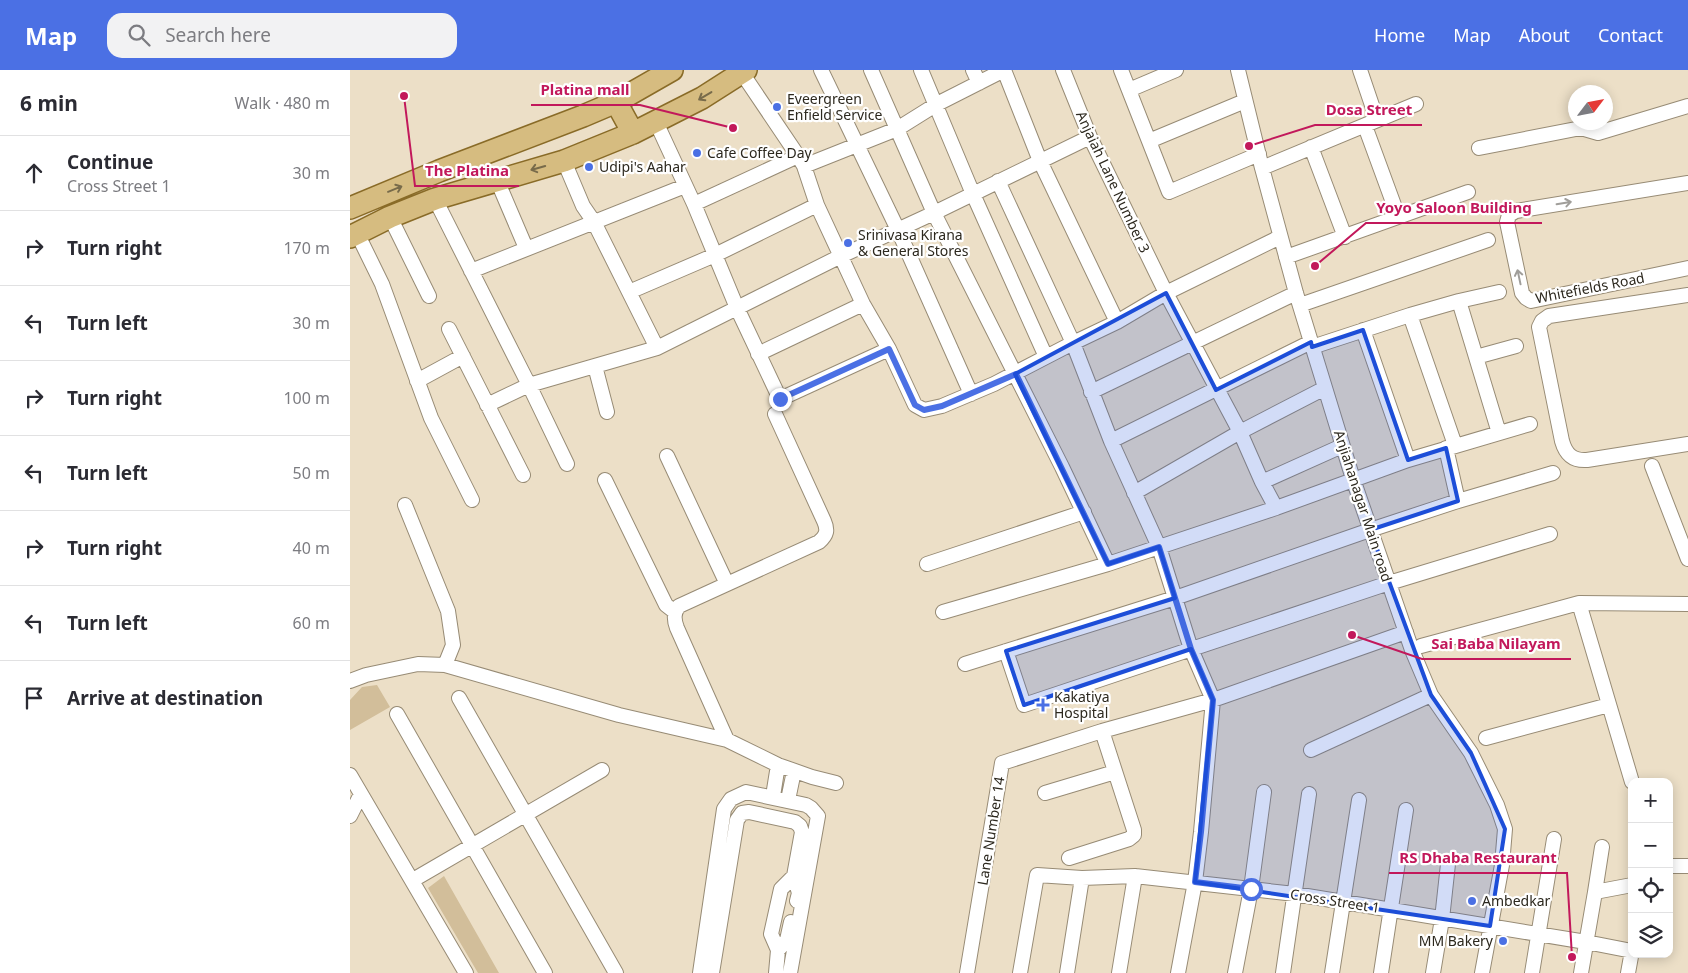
<!DOCTYPE html>
<meta charset="utf-8">
<style>
:root{--surface:#fff;--page:#f2f2f3;--text:#2b2b33;--muted:#7c7c81;--line:#e1e1e2;--accent:#4b70e4}
body{margin:0;font-family:"Noto Sans",sans-serif;background:var(--page);color:var(--text)}
.controls{position:absolute;right:15px;bottom:15px;display:grid;overflow:hidden;border-radius:10px;box-shadow:0 2px 12px #0003}
.controls button{width:45px;height:45px;display:grid;place-items:center;padding:0;border:0;border-bottom:1px solid var(--line);background:var(--surface);color:var(--text);font:25px sans-serif}
.compass{position:absolute;left:1218px;top:15px;width:45px;height:45px;border-radius:50%;background:var(--surface);box-shadow:0 2px 12px #0003;rotate:58deg}
.stop{position:absolute;width:15px;height:15px;margin:-11px;border:4px solid #4b70e4;border-radius:50%;background:#fff}
.stop.end{background:#4b70e4;border-color:#fff;box-shadow:0 1px 5px #0008}
.list{margin:0;padding:0;list-style:none}
h2{display:flex;justify-content:space-between;align-items:center;height:65px;margin:0;padding:0 20px;font-size:21px}
h2 small{font-size:16px;font-weight:400;color:var(--muted)}
.list li{display:grid;grid-template-columns:32px 1fr auto;gap:15px;align-items:center;box-sizing:border-box;height:75px;padding:0 20px;border-top:1px solid var(--line)}
.list b{display:block;font-size:19px;white-space:nowrap}
.list p{margin:0;font-size:16px;white-space:nowrap;color:var(--muted)}
.list em{font-size:16px;font-style:normal;color:var(--muted)}
.icon{flex:none;width:28px;height:28px;fill:none;stroke:currentColor;stroke-width:2;stroke-linecap:round;stroke-linejoin:round}
.map{position:relative;flex:none;width:1338px;height:903px;overflow:hidden}
header{display:flex;align-items:center;gap:30px;box-sizing:border-box;height:70px;padding:0 25px;background:var(--accent);color:#fff}
header strong{font-size:24px}
nav{display:flex;gap:28px;margin-inline-start:auto;font-size:18px}
.search{width:350px;height:45px;background:var(--page);display:flex;align-items:center;gap:12px;box-sizing:border-box;padding:0 18px;border-radius:15px;color:var(--muted);font-size:19px}
main{display:flex}
aside{flex:1;background:var(--surface)}
.map>svg:first-child{display:block}
.green{fill:#d2be9a}
.lines{fill:none;stroke-linecap:round;stroke-linejoin:round}
.minor-casing{stroke:#978b75;stroke-width:16}
.primary-casing{stroke:#896b27;stroke-width:24}
.minor{stroke:#fff;stroke-width:14}
.primary{stroke:#d6bc80;stroke-width:21}
.oneway{stroke:#786b4a}
.oneway2{stroke:#a09e9a}
.route{stroke:#4b70e4;stroke-width:6}
.marked{fill:#1d4ed8;fill-opacity:0.2;stroke:#1d4ed8;stroke-width:4;stroke-linejoin:round}
.poi-dot{fill:#4b70e4;stroke:#fff;stroke-width:2}
.labels{text-anchor:middle;stroke-width:4.5;stroke-linejoin:round;paint-order:stroke}
.poi-label{font-size:14px;fill:#2c281e;stroke:#fff;text-anchor:start}
.street-label{font-size:14px;fill:#2c281e;stroke:#fff}
.leader{fill:none;stroke:#c2185b;stroke-width:2}
.callout-dot{fill:#c2185b;stroke:#fff;stroke-width:2}
.callout-label{font-size:15px;text-anchor:middle;font-weight:bold;fill:#c2185b;stroke:#fff;stroke-width:4.5;stroke-linejoin:round;paint-order:stroke}
</style>
<header>
<strong>Map</strong>
<div class="search"><svg class="icon" aria-label="search" viewBox="0 0 24 24"><circle cx="10" cy="10" r="6"/><path d="M15 15l6 6"/></svg>Search here</div>
<nav><a>Home</a><a>Map</a><a>About</a><a>Contact</a></nav>
</header>
<main>
<aside>
<h2>6 min<small>Walk · 480 m</small></h2>
<ul class="list">
<li><svg class="icon" aria-label="ahead" viewBox="0 0 24 24"><path d="M12 20V5M6 11l6-6 6 6"/></svg><div><b>Continue</b><p>Cross Street 1</p></div><em>30 m</em></li>
<li><svg class="icon" aria-label="right" viewBox="0 0 24 24"><path d="M7 20v-9h11M14 6l5 5-5 5"/></svg><div><b>Turn right</b></div><em>170 m</em></li>
<li><svg class="icon" aria-label="left" viewBox="0 0 24 24"><path d="M17 20v-9H6M10 6l-5 5 5 5"/></svg><div><b>Turn left</b></div><em>30 m</em></li>
<li><svg class="icon" aria-label="right" viewBox="0 0 24 24"><path d="M7 20v-9h11M14 6l5 5-5 5"/></svg><div><b>Turn right</b></div><em>100 m</em></li>
<li><svg class="icon" aria-label="left" viewBox="0 0 24 24"><path d="M17 20v-9H6M10 6l-5 5 5 5"/></svg><div><b>Turn left</b></div><em>50 m</em></li>
<li><svg class="icon" aria-label="right" viewBox="0 0 24 24"><path d="M7 20v-9h11M14 6l5 5-5 5"/></svg><div><b>Turn right</b></div><em>40 m</em></li>
<li><svg class="icon" aria-label="left" viewBox="0 0 24 24"><path d="M17 20v-9H6M10 6l-5 5 5 5"/></svg><div><b>Turn left</b></div><em>60 m</em></li>
<li><svg class="icon" aria-label="arrive" viewBox="0 0 24 24"><path d="M6 21V4h12l-3 4 3 4H6"/></svg><div><b>Arrive at destination</b></div></li>
</ul>
</aside>
<div class="map">
<svg width="1338" height="903" viewBox="0 0 1338 903">
<rect width="100%" height="100%" fill="#ecdfc7"/>
<!-- green -->
<path class="green" d="M27 615 40 637 0 660V630L12 617Z
M94 806 149 903H128L78 818Z"/>
<g class="lines">
<defs>
<path id="minor" d="M471 0 548 160 621 324
M521 0 584 143 712 397 758 494
M571 0 623 124 696 287
M623 0 629 13
M654 0 690 91 767 252
M713 0 740 67 816 223 890 362 912 412 926 438
M771 0 819 122 909 84
M888 0 912 98 946 223 1003 409 1062 580 1081 625 1121 683 1147 735 1155 759 1152 795 1132 903
M1010 0 1027 50
M392 3 448 86 454 96 467 135 513 234 539 279 565 335 574 340 592 336 644 314 723 273 767 252 816 223 930 167
M779 20 826 0
M306 52 344 134 387 238 430 329 539 279
M1015 56 1048 146
M799 71 895 31
M961 77 995 167
M1129 78 1231 58 1248 63 1338 36
M214 91 233 136 244 152 307 278
M454 96 547 59 587 34 654 0
M912 98 1066 34
M147 110 176 178
M648 111 723 273 761 371 809 477 841 579 863 630 851 762 845 812 828 903
M1338 113 1166 141 1159 145 1157 152 1172 223 1176 228 1181 231 1338 198
M85 129 179 315 217 394
M344 134 448 86
M40 147 79 226
M7 163 32 214 81 348 122 430
M936 187 1118 122
M121 201 335 116
M279 222 365 185 467 135
M1338 225 1199 246 1192 251 1189 257 1212 371C1216 385 1223 391 1237 390L1338 374
M1109 231 1149 222
M950 235 1138 170
M1060 245 1105 375
M99 259 173 405
M1013 260 1058 390
M962 277 1060 245 1109 231 1149 363
M408 284 513 234
M1126 287 1166 276
M245 296 257 342
M67 311 113 286
M741 322 946 223
M137 335 179 315 307 278 491 186 584 143 740 67
M761 371 961 272
M1096 378 1108 431
M317 386 377 514
M1302 396 1338 489
M255 410 316 535 325 542
M912 412 992 376
M784 423 890 362 975 318
M55 435 98 541 103 575 95 595
M577 494 734 442
M1229 533 1282 712
M593 542 758 494 926 438 1058 390 1180 354
M1071 576 1229 533 1338 534
M656 581 674 635 1039 513 1200 464
M615 594 825 528 1020 460 1108 431 1203 403
M0 611 16 605 68 594 95 595 269 645 377 670 428 695 462 707 486 713
M109 628 266 903
M47 644 195 903
M1136 668 1259 635
M377 670 327 558C324 550 323 543 329 536L469 472C477 465 478 460 474 451L425 344
M961 680 1081 625
M0 705 116 903
M695 723 765 702
M423 726 428 695
M438 730 444 701
M0 746 11 724
M719 788 779 769 784 765V760L752 661
M1319 796H1338
M63 810 252 700
M1245 822 1252 777
M428 880 421 864 431 819 444 806
M350 903 374 739 381 729 396 722 456 735 461 738 468 746 440 903
M362 903 387 750 392 743 399 742 445 752 450 756 452 762 444 806 449 823 447 831
M426 903 428 880 437 870 441 852
M617 903 652 693 752 661 863 630 1056 562
M670 903 687 805 732 808 785 806 945 824 1236 872 1282 881 1278 903
M717 903 732 808
M769 903 785 806
M885 903 901 819 914 722
M933 903 959 724
M982 903 1009 730
M1031 903 1056 740
M1083 903 1092 849 1098 794
M1182 903 1204 769
M1231 903 1245 822 1282 815"/>
<path id="primary" d="M266 32 283 63
M0 138 89 101 233 46 266 32 322 0
M0 167 40 147 85 129 214 91 283 63 352 28 396 0"/>
</defs>
<!-- minor casing -->
<use href="#minor" class="minor-casing"/>
<!-- primary casing -->
<use href="#primary" class="primary-casing"/>
<!-- minor -->
<use href="#minor" class="minor"/>
<!-- primary -->
<use href="#primary" class="primary"/>
</g>
<!-- one-way arrows -->
<defs><path id="oneway-shaft" d="M-6 0H5M1.5-3L5.5 0L1.5 3" fill="none" stroke-width="1.6" stroke-linecap="round" stroke-linejoin="round" transform="scale(1.25)"/></defs>
<g class="oneway">
<use href="#oneway-shaft" transform="translate(355 26) rotate(149)"/>
<use href="#oneway-shaft" transform="translate(188 98) rotate(164)"/>
<use href="#oneway-shaft" transform="translate(45 119) rotate(-22)"/>
</g>
<g class="oneway2">
<use href="#oneway-shaft" transform="translate(1214 133) rotate(-9)"/>
<use href="#oneway-shaft" transform="translate(1169 207) rotate(-102)"/>
</g>
<g class="lines">
<!-- route -->
<path class="route" d="M430 329 539 279 565 335 574 340 592 336 666 304 758 494 809 477 841 579 863 630 851 762 845 812 901 819"/>
</g>
<!-- marked area -->
<path class="marked" d="M816 223 866 320 961 272 962 277 1013 260 1058 390 1096 378 1108 431 1020 460 1081 625 1121 683 1155 759 1140 856 845 812 863 630 841 579 674 635 656 581 825 528 809 477 758 494 665 304Z"/>
<!-- markers -->
<g class="poi-dot">
<circle cx="427" cy="37" r="5"/>
<circle cx="347" cy="83" r="5"/>
<circle cx="239" cy="97" r="5"/>
<circle cx="498" cy="173" r="5"/>
<path d="M690.5 627.5h5v5h5v5h-5v5h-5v-5h-5v-5h5z"/>
<circle cx="1122" cy="831" r="5"/>
<circle cx="1153" cy="871" r="5"/>
</g>
<g class="labels">
<!-- poi labels -->
<g class="poi-label">
<text x="437" y="34">Eveergreen<tspan x="437" dy="16">Enfield Service</tspan></text>
<text x="357" y="88">Cafe Coffee Day</text>
<text x="249" y="102">Udipi's Aahar</text>
<text x="508" y="170">Srinivasa Kirana<tspan x="508" dy="16">&amp; General Stores</tspan></text>
<text x="704" y="632">Kakatiya<tspan x="704" dy="16">Hospital</tspan></text>
<text x="1132" y="836">Ambedkar</text>
<text x="1143" y="876" text-anchor="end">MM Bakery</text>
</g>
<!-- street labels -->
<g class="street-label">
<text transform="translate(763 112) rotate(65)" y="5">Anjaiah Lane Number 3</text>
<text transform="translate(1240 218) rotate(-11)" y="5">Whitefields Road</text>
<text transform="translate(1013 436) rotate(72)" y="5">Anjiahanagar Main road</text>
<text transform="translate(641 761) rotate(-81)" y="5">Lane Number 14</text>
<text transform="translate(985 831) rotate(9)" y="5">Cross Street 1</text>
</g>
</g>
<!-- callouts -->
<path class="leader" d="M383 58L290 35H181M899 76L965 55H1072M54 26L65 116H169M965 196L1016 153H1192M1002 565L1072 589H1221M1222 887L1217 803H1039"/>
<g class="callout-dot">
<circle cx="383" cy="58" r="5"/>
<circle cx="899" cy="76" r="5"/>
<circle cx="54" cy="26" r="5"/>
<circle cx="965" cy="196" r="5"/>
<circle cx="1002" cy="565" r="5"/>
<circle cx="1222" cy="887" r="5"/>
</g>
<g class="callout-label">
<text x="235" y="25">Platina mall</text>
<text x="1019" y="45">Dosa Street</text>
<text x="117" y="106">The Platina</text>
<text x="1104" y="143">Yoyo Saloon Building</text>
<text x="1146" y="579">Sai Baba Nilayam</text>
<text x="1128" y="793">RS Dhaba Restaurant</text>
</g>
</svg>
<div class="controls">
<button>+</button>
<button>−</button>
<button><svg class="icon" aria-label="locate" viewBox="0 0 24 24"><circle cx="12" cy="12" r="6"/><path d="M12 2v4M12 18v4M2 12h4M18 12h4"/></svg></button>
<button><svg class="icon" aria-label="layers" viewBox="0 0 24 24"><path d="M12 4l9 5-9 5-9-5zM3 14l9 5 9-5"/></svg></button>
</div>
<svg class="compass" viewBox="-18 -18 36 36"><path d="M0-13l5 13h-10z" fill="#e53935"/><path d="M0 13l5-13h-10z" fill="#7c7c81"/></svg>
<div class="stop" style="left:901px;top:819px"></div>
<div class="stop end" style="left:430px;top:329px"></div>
</div>
</main>
